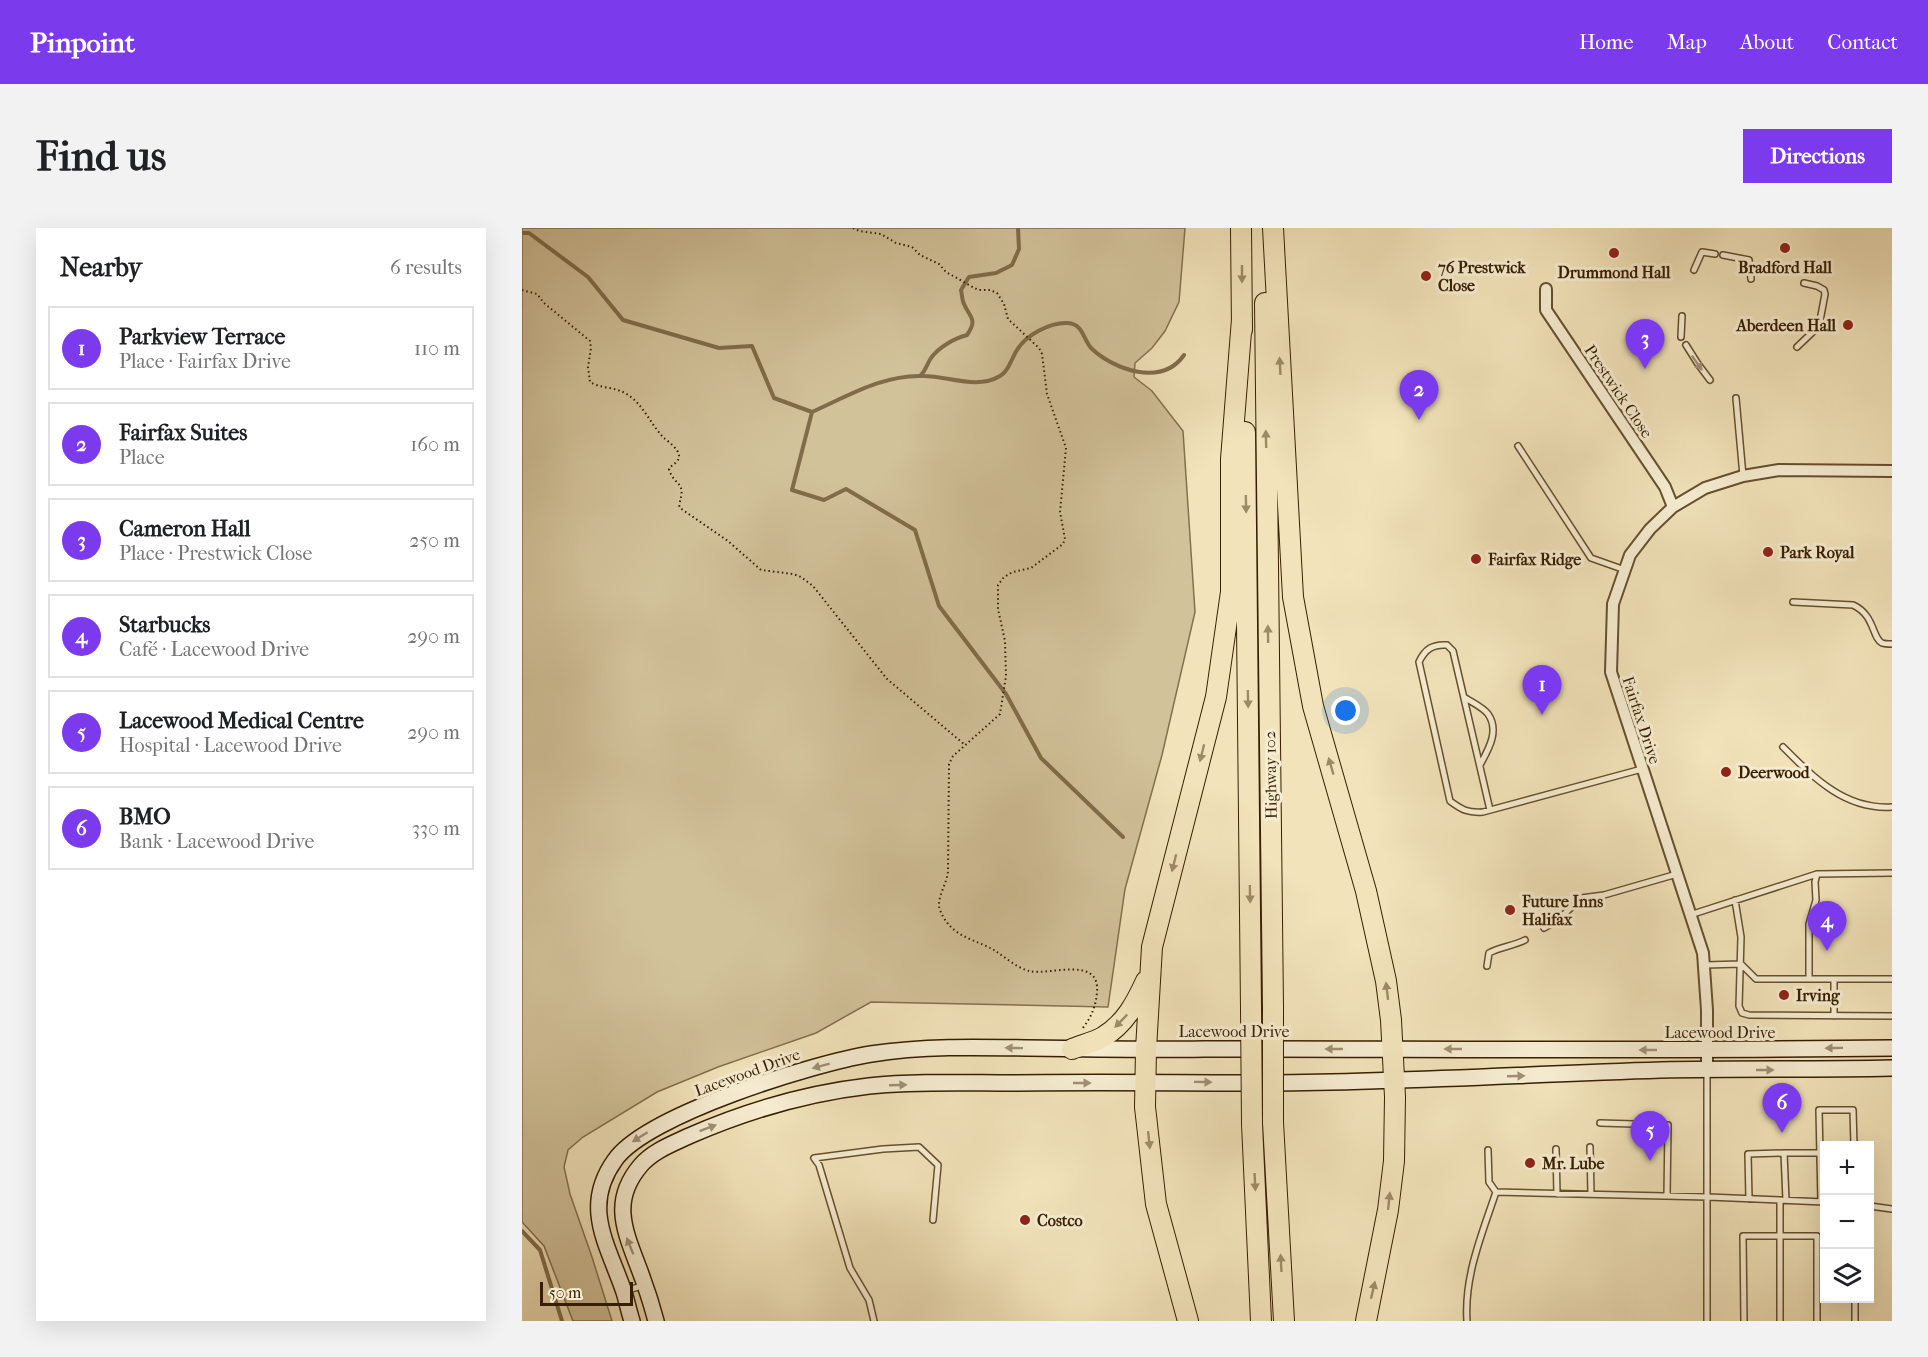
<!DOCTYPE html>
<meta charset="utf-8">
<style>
:root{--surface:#fff;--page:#f2f2f2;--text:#202124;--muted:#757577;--line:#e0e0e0;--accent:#7c3aed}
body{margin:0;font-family:"IM FELL French Canon",serif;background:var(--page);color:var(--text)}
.controls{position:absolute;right:18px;bottom:18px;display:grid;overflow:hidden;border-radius:0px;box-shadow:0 6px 24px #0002}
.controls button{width:54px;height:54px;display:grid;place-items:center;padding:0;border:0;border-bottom:2px solid var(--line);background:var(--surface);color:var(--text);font:30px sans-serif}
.scale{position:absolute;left:18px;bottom:15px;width:93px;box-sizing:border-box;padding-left:6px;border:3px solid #361f00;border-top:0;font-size:16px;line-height:21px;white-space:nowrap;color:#361f00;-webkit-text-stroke:4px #f7edd2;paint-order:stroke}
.you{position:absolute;left:824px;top:483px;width:21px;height:21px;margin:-15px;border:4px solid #fff;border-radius:50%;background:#1a73e8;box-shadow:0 0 0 9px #1a73e833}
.badge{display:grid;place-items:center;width:39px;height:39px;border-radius:50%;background:var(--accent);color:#fff;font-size:20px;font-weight:700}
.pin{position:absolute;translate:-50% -50px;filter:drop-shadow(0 2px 3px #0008)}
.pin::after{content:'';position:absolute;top:32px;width:21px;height:18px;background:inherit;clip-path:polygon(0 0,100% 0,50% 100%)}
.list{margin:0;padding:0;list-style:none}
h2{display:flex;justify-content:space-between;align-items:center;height:78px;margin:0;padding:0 24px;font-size:26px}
h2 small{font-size:20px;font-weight:400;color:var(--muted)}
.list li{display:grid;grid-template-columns:39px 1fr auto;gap:18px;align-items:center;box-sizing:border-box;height:84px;margin:0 12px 12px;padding:0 12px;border:2px solid var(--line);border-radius:0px}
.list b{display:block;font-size:22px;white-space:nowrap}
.list p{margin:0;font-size:20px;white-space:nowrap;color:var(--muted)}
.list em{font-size:20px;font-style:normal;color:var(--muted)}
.icon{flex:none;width:33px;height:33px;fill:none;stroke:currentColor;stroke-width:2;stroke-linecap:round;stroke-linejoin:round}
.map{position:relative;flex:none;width:1370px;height:1093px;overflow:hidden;border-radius:0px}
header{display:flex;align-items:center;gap:36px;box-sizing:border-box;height:84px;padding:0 30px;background:var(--accent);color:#fff}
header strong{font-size:28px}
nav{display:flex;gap:33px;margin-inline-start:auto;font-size:21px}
.intro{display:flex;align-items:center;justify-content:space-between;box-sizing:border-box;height:144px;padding:0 36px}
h1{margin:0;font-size:42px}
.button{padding:15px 27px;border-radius:0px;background:var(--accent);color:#fff;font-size:21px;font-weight:700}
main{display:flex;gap:36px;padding:0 36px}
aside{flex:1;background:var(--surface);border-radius:0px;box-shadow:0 6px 24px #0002}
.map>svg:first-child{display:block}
.green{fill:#d2c29a;stroke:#84704d;stroke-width:1.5}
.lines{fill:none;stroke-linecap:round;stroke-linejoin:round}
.stream{stroke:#806c4a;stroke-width:4}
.lane-casing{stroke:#65502e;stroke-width:8}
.street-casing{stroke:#65502e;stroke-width:14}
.secondary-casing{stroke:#361f00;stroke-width:18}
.highway-casing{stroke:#361f00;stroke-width:22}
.path{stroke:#361f00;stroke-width:2;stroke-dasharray:1.5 3;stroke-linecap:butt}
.lane{stroke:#f7edd2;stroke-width:5}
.street{stroke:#f7edd2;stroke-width:10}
.secondary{stroke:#f7edd2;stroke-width:15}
.highway{stroke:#f2e3ba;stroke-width:20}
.highway-bridge-casing{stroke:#361f00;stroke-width:22;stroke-linecap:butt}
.highway-bridge{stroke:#f2e3ba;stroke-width:20}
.oneway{fill:#9d8b66}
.oneway2{fill:#a09074}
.poi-dot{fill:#8f2418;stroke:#f7edd2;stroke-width:2}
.labels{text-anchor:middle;stroke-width:6;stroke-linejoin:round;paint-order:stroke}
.poi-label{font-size:16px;font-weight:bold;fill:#361f00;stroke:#f7edd2;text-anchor:start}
.street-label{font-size:16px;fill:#361f00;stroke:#f7edd2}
</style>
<header>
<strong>Pinpoint</strong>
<nav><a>Home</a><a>Map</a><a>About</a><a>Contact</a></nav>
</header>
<div class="intro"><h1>Find us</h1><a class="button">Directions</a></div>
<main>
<aside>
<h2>Nearby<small>6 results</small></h2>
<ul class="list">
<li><span class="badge">1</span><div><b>Parkview Terrace</b><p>Place · Fairfax Drive</p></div><em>110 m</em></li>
<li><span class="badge">2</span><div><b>Fairfax Suites</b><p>Place</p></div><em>160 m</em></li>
<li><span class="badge">3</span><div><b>Cameron Hall</b><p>Place · Prestwick Close</p></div><em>250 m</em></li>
<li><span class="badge">4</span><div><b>Starbucks</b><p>Café · Lacewood Drive</p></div><em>290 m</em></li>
<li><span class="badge">5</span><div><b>Lacewood Medical Centre</b><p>Hospital · Lacewood Drive</p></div><em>290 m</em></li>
<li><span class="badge">6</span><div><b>BMO</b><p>Bank · Lacewood Drive</p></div><em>330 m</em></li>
</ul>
</aside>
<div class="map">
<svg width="1370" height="1093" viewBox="0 0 1370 1093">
<rect width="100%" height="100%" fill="#f2e3ba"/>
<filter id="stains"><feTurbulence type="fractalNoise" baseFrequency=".00333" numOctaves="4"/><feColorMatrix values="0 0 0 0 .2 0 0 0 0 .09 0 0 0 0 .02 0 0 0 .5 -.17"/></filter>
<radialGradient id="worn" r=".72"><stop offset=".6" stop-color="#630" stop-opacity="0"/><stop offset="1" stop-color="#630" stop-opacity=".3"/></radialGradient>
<!-- green -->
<path class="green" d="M0 0H663L657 74 643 103 630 120 613 135 612 149 630 163 661 203 673 384 640 527 603 661 586 779 349 774 294 805 196 839 135 864 61 909 46 922 42 939 48 966 70 1029 90 1093H51L22 1018 0 994Z"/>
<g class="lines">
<!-- stream -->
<path class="stream" d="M0 5H7L66 49 101 92 197 120 230 118 252 170 290 184 270 262 302 272 324 261 393 302 417 378 484 466 519 530 601 609
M399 147C404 142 405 136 409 130 417 119 433 110 445 107 456 91 448 90 442 76 440 72 440 66 439 62L447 49 474 45 490 37 497 21 496 0
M290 184C326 168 362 146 402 148 426 148 455 162 478 148 487 143 489 131 495 122 504 107 528 94 546 95 561 96 561 111 569 120 592 142 640 159 662 127
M0 1003 18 1022 40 1093"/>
<defs>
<path id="lane" d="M1201 27 1227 32 1229 51
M1172 42 1180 24 1193 26
M1159 109 1160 88
M1164 117 1176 136 1188 152
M1275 119 1297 98 1303 66 1302 62 1295 58 1282 55
M1214 170 1221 248
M996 218 1069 330 1103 342
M1271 374 1331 377C1353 387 1350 410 1360 415 1363 416 1367 416 1370 416
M942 469C949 474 961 479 966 486 978 503 966 522 958 537
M1261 519C1292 550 1323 582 1370 579
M968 582 931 423 925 417C911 416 903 421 897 434L928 573C940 582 946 585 961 584L1120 541
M1213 672 1219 709 1217 778 1220 785 1227 787 1370 788
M1168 687 1295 646 1370 645
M1022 700 1036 692 1059 670 1082 667 1155 646
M1183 737 1219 736 1234 751H1370
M965 738 967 725C978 719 991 718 1003 712
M1287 750V696L1294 672 1293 654 1295 646
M1312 751V788
M1185 844V1093
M1078 895 1146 897 1145 968
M1068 919 1069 966
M1034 921 1035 966
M966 922 967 954 974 964
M1262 925H1298
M1227 971 1226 926 1262 925 1264 972
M1258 972V1093
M1299 974 1297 882H1331L1332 918
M1348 978 1370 981
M103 1063 123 1057
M352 1093 347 1072 328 1040 297 937 292 930 361 921 397 919 416 937 411 992
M945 1093C942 1048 960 1006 974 964L1186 969 1302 974
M1222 1093 1221 1008H1295V1093
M1333 1093V1070"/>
<path id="street" d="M1024 61V82L1143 259 1151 279
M1185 842V782L1181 725 1089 444 1091 376 1108 327 1128 301 1151 279 1183 260 1221 248 1257 242 1370 243"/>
<path id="secondary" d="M110 1093C107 1084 105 1074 102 1064 86 1017 59 979 93 932 124 887 293 835 349 826 400 818 453 819 504 820 564 821 623 822 682 821 911 821 1141 823 1370 820
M134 1093C129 1074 123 1056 116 1038 102 1001 89 972 119 937 131 923 150 916 167 908 224 883 286 865 347 858 395 853 444 855 491 855 573 854 655 855 736 855 871 855 1005 846 1139 842 1216 840 1293 842 1370 840"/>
<path id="highway" d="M719 0 720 102
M751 0 771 369 791 478 844 663 864 753 869 792 873 869 872 933 866 982 844 1093
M743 75 751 779
M723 204 729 781
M550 821C560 817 572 814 581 809 603 796 614 775 624 753
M751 894 762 1093
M730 896 739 1093
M666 1093 634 976 623 879 624 821 630 719 694 469 709 364V231L720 91"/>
</defs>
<!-- lane casing -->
<use href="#lane" class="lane-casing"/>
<!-- street casing -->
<use href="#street" class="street-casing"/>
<!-- secondary casing -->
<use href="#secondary" class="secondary-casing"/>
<!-- highway casing -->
<use href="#highway" class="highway-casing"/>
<!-- path -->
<path class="path" d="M331 0 337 3 359 6 374 15 390 19 398 27 417 36 424 44 456 62H468L475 65 482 76 486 91 517 120 520 126 525 166 544 220 538 284 543 311 541 316 509 340 491 344 482 349 476 357V381L483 413 484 448 478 486 431 528 427 536 426 643C425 655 416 668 417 678 418 685 424 694 428 698 439 710 458 714 472 722 483 729 495 740 507 743 527 748 578 727 575 764 574 778 569 790 560 801
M0 62 15 66 22 75 68 113 69 120 66 139 68 154C77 160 92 159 103 165 121 175 128 196 142 210 147 214 156 221 157 227 158 234 150 236 147 241 152 259 165 252 157 277L158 280 206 313 239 342 271 346 279 349 291 358 365 451 443 517"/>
<!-- lane -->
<use href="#lane" class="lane"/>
<!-- street -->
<use href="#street" class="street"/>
<!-- secondary -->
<use href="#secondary" class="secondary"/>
<!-- highway -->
<use href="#highway" class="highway"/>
<defs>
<path id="highway-bridge" d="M751 779V894
M729 781 730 896"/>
</defs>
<!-- highway-bridge casing -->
<use href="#highway-bridge" class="highway-bridge-casing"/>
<!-- highway-bridge -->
<use href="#highway-bridge" class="highway-bridge"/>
</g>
<!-- one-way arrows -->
<defs><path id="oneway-solid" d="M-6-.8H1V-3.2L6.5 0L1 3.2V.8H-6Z" transform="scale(1.5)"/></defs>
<g class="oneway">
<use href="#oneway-solid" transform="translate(720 46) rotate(90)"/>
<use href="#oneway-solid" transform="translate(758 138) rotate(-93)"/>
<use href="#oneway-solid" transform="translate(744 211) rotate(-91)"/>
<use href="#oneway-solid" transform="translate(724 276) rotate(89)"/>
<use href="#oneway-solid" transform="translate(746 406) rotate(-91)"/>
<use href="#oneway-solid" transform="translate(726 471) rotate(89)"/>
<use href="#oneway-solid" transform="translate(680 525) rotate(104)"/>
<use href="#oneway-solid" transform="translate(809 538) rotate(-106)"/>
<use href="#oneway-solid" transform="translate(652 635) rotate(104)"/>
<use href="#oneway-solid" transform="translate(728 666) rotate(89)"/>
<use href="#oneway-solid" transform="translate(865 763) rotate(-97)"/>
<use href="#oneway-solid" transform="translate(599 793) rotate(134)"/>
<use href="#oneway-solid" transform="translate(627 912) rotate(84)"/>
<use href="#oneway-solid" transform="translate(733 954) rotate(87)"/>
<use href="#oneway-solid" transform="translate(867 973) rotate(-84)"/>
<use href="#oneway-solid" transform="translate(759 1035) rotate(-93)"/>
<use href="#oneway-solid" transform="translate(851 1062) rotate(-77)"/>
</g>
<g class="oneway2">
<use href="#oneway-solid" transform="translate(1175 135) rotate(55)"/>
<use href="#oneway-solid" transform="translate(492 820) rotate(-179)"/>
<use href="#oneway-solid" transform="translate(1312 820) rotate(179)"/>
<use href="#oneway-solid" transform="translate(812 821) rotate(180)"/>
<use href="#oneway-solid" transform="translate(931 821) rotate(-180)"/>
<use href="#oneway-solid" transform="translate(1126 822) rotate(-180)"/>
<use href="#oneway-solid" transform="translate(299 838) rotate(165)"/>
<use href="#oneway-solid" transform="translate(1243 842)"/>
<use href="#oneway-solid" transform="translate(994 848) rotate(-2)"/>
<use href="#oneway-solid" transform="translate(681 854) rotate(1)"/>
<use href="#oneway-solid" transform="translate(560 855)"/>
<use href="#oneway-solid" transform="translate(376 857) rotate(-2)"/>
<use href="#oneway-solid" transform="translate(186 900) rotate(-21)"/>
<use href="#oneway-solid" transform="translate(118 909) rotate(148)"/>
<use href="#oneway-solid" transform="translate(108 1018) rotate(-112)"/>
</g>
<!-- markers -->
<g class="poi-dot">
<circle cx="1263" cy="20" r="6"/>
<circle cx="1092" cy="25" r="6"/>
<circle cx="904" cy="48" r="6"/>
<circle cx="1326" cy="97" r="6"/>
<circle cx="1246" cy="324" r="6"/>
<circle cx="954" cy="331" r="6"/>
<circle cx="1204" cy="544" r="6"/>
<circle cx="988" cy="682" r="6"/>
<circle cx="1262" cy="767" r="6"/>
<circle cx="1008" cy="935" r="6"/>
<circle cx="503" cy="992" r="6"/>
</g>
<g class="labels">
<!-- poi labels -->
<g class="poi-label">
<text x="916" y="45">76 Prestwick<tspan x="916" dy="18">Close</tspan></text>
<text x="1263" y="45" text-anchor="middle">Bradford Hall</text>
<text x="1092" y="50" text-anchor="middle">Drummond Hall</text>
<text x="1314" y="103" text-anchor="end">Aberdeen Hall</text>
<text x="1258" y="330">Park Royal</text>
<text x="966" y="337">Fairfax Ridge</text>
<text x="1216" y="550">Deerwood</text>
<text x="1000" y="679">Future Inns<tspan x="1000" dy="18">Halifax</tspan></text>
<text x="1274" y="773">Irving</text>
<text x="1020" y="941">Mr. Lube</text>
<text x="515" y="998">Costco</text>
</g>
<!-- street labels -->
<g class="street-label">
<text transform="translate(1097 163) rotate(56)" y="6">Prestwick Close</text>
<text transform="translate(1120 492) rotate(72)" y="6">Fairfax Drive</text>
<text transform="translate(748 547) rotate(-91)" y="6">Highway 102</text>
<text x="712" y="809">Lacewood Drive</text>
<text x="1198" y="810">Lacewood Drive</text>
<text transform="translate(225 844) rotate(-20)" y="6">Lacewood Drive</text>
</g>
</g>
<rect width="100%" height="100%" filter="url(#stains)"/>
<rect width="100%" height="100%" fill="url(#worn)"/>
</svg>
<div class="controls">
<button>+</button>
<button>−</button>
<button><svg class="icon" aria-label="layers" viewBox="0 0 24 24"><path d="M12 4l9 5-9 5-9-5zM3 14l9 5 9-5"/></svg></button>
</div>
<div class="scale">50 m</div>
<div class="you"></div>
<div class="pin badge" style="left:1020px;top:487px">1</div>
<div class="pin badge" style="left:897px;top:192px">2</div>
<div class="pin badge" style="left:1123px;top:141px">3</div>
<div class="pin badge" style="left:1305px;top:723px">4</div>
<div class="pin badge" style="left:1128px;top:933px">5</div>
<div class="pin badge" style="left:1260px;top:905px">6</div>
</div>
</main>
